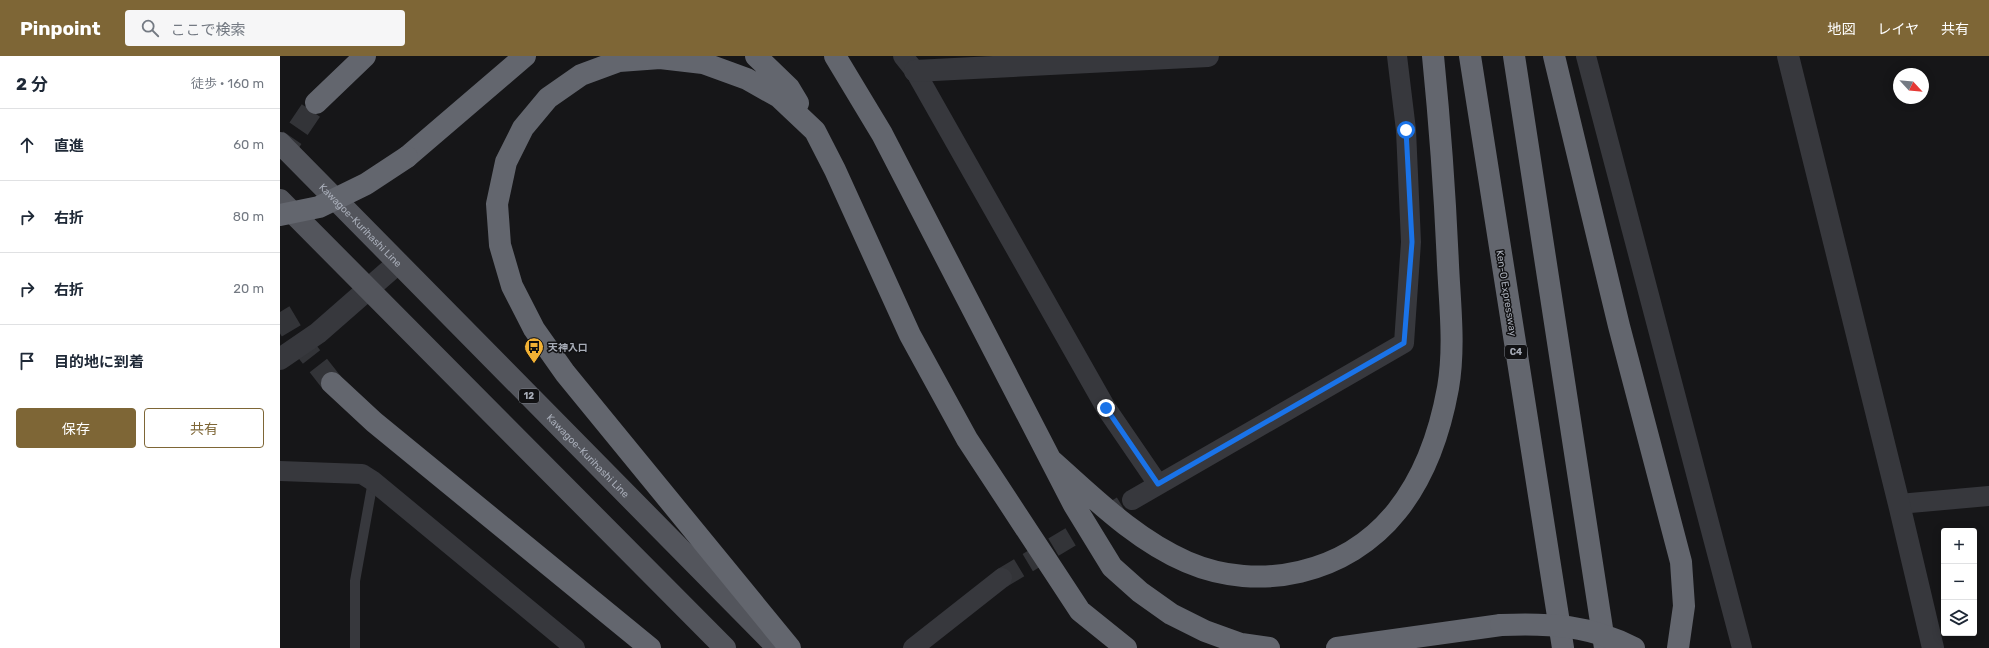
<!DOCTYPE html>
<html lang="ja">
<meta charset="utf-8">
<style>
:root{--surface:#fff;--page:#f6f6f7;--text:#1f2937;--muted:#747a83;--line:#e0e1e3;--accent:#7e6636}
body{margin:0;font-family:Rubik,"Noto Sans JP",sans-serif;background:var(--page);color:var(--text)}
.controls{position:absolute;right:12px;bottom:12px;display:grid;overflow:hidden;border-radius:4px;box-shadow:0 2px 10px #0003}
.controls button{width:36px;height:36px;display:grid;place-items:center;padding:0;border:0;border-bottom:1px solid var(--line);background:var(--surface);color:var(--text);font:20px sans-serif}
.compass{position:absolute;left:1613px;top:12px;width:36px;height:36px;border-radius:50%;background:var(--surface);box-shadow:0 2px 10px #0003;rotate:116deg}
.stop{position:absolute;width:12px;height:12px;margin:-9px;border:3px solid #1a73e8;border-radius:50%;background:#fff}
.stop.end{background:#1a73e8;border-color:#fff;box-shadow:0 1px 4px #0008}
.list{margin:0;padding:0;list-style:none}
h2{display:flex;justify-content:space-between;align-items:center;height:52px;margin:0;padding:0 16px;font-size:17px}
h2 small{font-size:13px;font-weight:400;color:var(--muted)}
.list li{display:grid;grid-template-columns:26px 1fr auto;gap:12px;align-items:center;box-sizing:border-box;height:72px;padding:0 16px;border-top:1px solid var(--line)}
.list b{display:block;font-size:15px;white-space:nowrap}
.list em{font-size:13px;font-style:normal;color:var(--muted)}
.actions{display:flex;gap:8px;padding:12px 16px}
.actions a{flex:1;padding:9px 0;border:1px solid var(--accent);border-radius:4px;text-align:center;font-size:14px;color:var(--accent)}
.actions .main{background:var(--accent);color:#fff}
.icon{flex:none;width:22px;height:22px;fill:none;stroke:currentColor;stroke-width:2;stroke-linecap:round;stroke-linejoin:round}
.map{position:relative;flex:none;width:1709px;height:592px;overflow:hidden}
header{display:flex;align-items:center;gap:24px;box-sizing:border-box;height:56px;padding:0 20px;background:var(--accent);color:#fff}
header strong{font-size:19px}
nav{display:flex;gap:22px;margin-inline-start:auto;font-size:14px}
.search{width:280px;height:36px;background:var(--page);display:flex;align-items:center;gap:10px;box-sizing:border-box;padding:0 14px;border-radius:4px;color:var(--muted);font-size:15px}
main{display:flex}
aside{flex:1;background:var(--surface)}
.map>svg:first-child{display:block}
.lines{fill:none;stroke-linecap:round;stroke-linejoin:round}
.minor-tunnel{stroke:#333438;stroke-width:20;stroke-dasharray:20 10;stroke-linecap:butt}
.motorway-tunnel{stroke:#333438;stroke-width:22;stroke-dasharray:22 11;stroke-linecap:butt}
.service{stroke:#37383d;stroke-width:10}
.minor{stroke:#37383d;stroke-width:20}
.tertiary{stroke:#37383d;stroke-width:22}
.primary{stroke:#53555c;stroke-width:22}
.motorway{stroke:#63666e;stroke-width:22}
.motorway-bridge{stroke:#63666e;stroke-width:22}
.route{stroke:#1a73e8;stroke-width:5}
.labels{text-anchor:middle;stroke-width:3;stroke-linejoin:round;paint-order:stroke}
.shield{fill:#111113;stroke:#7b7e86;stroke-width:1}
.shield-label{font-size:9px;font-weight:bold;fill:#a8adb8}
.street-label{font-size:10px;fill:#a8adb8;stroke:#111113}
.poi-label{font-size:10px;font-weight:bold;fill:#a8adb8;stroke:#111113;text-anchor:start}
</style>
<header>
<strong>Pinpoint</strong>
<div class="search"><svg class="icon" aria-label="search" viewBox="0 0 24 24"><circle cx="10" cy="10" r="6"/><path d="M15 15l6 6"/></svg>ここで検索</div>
<nav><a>地図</a><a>レイヤ</a><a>共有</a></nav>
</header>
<main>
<aside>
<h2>2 分<small>徒歩 · 160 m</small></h2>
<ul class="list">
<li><svg class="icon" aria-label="ahead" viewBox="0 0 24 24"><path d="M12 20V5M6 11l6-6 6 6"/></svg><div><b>直進</b></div><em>60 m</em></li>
<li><svg class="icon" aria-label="right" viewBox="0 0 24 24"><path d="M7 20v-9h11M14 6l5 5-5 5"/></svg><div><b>右折</b></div><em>80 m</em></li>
<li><svg class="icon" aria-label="right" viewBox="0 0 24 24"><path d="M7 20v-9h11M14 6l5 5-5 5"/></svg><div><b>右折</b></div><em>20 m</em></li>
<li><svg class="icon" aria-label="arrive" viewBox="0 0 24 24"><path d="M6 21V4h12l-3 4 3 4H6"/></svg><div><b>目的地に到着</b></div></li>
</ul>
<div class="actions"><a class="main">保存</a><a>共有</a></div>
</aside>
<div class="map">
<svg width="1709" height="592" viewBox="0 0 1709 592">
<rect width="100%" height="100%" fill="#161618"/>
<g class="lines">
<!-- minor-tunnel -->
<path class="minor-tunnel" d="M722 522 852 444"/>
<!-- motorway-tunnel -->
<path class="motorway-tunnel" d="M0 100 36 47
M0 256 12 276 52 327"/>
<!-- service -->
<path class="service" d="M75 592V525L93 425"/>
<!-- minor -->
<path class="minor" d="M623 0 635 15 826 352 878 428
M1306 0 1462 592
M0 415 82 418 93 425 295 592
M852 444 1124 287 1131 186 1126 74 1117 0
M1619 448 1709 440
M633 592 722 522"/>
<!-- tertiary -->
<path class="tertiary" d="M1508 0 1619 448 1653 592
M635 15 928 0
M0 303 38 277 118 207"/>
<!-- primary -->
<g class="primary">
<path id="s1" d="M0 87 498 592"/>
<path d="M0 144 445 592"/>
</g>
<!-- motorway -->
<path class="motorway" d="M476 0 509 32 518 47
M555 0 602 78 794 449 832 511 860 536 891 558 925 575 961 588 989 592
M1190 0 1283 592
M1234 0 1325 592
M1274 0 1339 270 1401 506 1404 550 1398 592
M36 47 85 0
M127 101 245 0
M52 327 94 366 370 592
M771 404C813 441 854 483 907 506 979 537 1067 518 1117 455 1145 420 1160 376 1168 332 1175 292 1170 250 1168 209 1165 139 1160 70 1153 0
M510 592 285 317 254 273 232 230 220 189 217 148 226 106 243 72 268 42 301 19 339 5 380 2 423 7 467 23 499 41 535 75 555 114 630 279 687 383 800 555 846 592
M1057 592 1221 569"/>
<!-- motorway-bridge -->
<path class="motorway-bridge" d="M0 159 39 151 86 128 127 101
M1221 569C1270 567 1309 569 1354 592"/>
</g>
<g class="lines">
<!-- route -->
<path class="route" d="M826 352 878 428 1124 287 1132 186 1126 74"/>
</g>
<!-- icons -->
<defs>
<symbol id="bus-pin" viewBox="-11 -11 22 30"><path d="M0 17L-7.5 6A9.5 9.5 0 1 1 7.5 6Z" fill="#f2b134" stroke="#111113"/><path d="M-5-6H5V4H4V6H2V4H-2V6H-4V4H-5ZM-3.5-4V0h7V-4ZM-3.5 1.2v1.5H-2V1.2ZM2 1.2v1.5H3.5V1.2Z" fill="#111"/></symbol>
</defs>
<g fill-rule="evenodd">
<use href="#bus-pin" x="243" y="280" width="22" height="30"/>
</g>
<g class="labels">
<!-- shield labels -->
<g class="shield">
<rect x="1225" y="289" width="22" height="14" rx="3"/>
<rect x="239" y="333" width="20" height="14" rx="3"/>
</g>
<g class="shield-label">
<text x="1236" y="299">C4</text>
<text x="249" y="343">12</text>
</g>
<!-- street labels -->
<g class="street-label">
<text dy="4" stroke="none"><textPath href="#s1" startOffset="115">Kawagoe-Kurihashi Line</textPath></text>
<text transform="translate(1227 237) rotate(81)" y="4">Ken-O Expressway</text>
<text dy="4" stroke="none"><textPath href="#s1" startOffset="439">Kawagoe-Kurihashi Line</textPath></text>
</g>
<!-- poi labels -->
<g class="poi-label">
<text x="268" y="295">天神入口</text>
</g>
</g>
</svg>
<div class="controls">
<button>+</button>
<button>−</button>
<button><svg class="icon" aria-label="layers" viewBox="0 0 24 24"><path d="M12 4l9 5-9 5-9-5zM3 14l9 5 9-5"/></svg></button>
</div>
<svg class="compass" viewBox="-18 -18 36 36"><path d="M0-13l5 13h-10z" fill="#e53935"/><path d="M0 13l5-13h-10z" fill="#747a83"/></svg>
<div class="stop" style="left:1126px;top:74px"></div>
<div class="stop end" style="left:826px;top:352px"></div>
</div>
</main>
